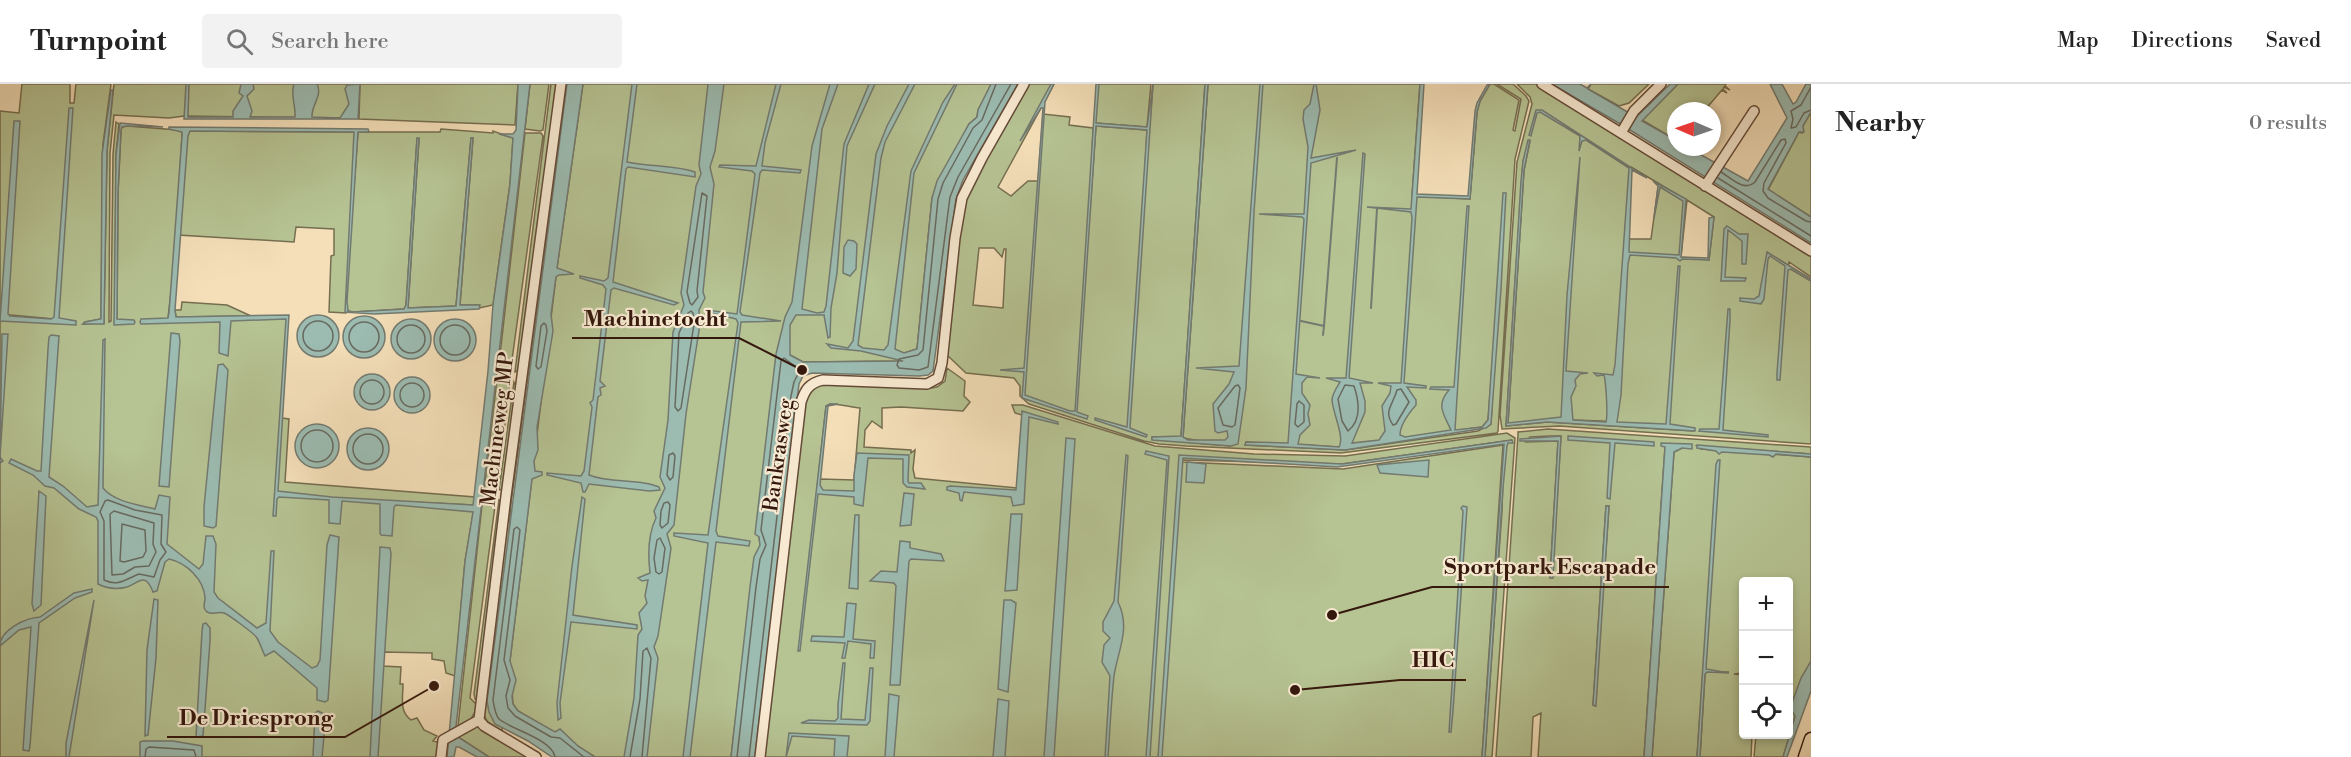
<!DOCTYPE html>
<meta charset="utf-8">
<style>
:root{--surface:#fff;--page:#f2f2f2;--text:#222;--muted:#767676;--line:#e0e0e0}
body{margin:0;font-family:"Libre Bodoni",serif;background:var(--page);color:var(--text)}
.controls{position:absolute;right:18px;bottom:18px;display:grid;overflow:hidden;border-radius:6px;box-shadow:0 3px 9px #0003}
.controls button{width:54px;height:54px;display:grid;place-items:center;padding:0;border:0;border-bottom:2px solid var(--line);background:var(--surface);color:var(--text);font:30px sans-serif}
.compass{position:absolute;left:1667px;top:18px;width:54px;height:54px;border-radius:50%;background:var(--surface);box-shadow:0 3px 9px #0003;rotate:272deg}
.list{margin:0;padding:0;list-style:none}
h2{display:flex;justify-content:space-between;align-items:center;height:78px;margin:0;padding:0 24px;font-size:26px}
h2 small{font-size:20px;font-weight:400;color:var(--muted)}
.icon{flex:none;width:33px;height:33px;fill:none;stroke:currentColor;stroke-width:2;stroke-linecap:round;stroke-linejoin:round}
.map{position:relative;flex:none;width:1811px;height:673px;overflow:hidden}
header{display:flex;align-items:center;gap:36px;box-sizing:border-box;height:84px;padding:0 30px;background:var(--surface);border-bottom:2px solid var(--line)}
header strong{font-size:28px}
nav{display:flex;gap:33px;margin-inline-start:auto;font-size:21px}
.search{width:420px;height:54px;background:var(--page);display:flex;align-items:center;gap:15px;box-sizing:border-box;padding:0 21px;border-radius:6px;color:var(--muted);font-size:22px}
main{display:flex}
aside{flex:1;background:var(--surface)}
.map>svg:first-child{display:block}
.green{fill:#b6c393;stroke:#766e50;stroke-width:1.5;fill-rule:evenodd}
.water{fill:#9cbcb2;stroke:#737a70;stroke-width:1.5}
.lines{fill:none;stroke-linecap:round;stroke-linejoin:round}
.shore{stroke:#686a60;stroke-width:1.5}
.stream{stroke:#737a70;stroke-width:2}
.minor-casing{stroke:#654a38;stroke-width:12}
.major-casing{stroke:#35180d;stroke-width:15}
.minor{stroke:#f8ead2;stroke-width:9}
.major{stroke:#f4dfb9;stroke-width:12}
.labels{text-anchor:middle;stroke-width:4.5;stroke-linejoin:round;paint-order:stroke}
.street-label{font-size:21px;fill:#35180d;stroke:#f8ead2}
.leader{fill:none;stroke:#35180d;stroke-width:2}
.callout-dot{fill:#35180d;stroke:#f8ead2;stroke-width:2}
.callout-label{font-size:22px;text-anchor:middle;font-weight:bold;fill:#35180d;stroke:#f8ead2;stroke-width:4.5;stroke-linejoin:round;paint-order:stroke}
</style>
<header>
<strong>Turnpoint</strong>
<div class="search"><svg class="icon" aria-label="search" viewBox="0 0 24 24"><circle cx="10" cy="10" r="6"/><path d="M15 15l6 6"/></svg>Search here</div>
<nav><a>Map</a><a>Directions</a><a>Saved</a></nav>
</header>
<main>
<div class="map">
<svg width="1811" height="673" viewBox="0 0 1811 673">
<rect width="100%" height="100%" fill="#f4dfb9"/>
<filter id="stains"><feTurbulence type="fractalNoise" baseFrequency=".00333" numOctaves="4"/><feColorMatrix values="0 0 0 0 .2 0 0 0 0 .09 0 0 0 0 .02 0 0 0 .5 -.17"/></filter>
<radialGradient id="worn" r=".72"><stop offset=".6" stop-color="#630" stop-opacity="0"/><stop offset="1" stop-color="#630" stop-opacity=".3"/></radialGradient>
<!-- green -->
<path class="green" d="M22 0H70V19H74L76 0H111L103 60 101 235 85 238 83 240 104 239V236L107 67 114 0H358L357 18 340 34 184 32 169 34 114 31 110 69 109 238 111 237 113 70 116 38 119 40 116 70 115 236 117 235 118 109 121 46 122 43 127 42 178 46 182 48V52L175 173 168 234 288 233 282 334 289 335 285 398 475 413 474 421 410 418 474 424 465 477 455 592 446 589 444 577 432 575V569L384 568 383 582 401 583 400 600H403C403 615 399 627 411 636L417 634 424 646 437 652 433 657 438 658 437 673H0V237H76L0 230V27L19 29Z
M360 0H518L515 41 359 35Z
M530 0H549L543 46 540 47 525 45Z
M551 0H558L519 286 515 288Z
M563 0H567L511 420 496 639 502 643V650C493 643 485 639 483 626Z
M583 0H993L978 26 977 33 969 40 932 114 917 265 904 269 902 277 803 278 790 271 759 453 760 461 744 564 731 673H595L518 627 513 620 510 577 557 184Z
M1025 0H1054L998 103 1011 112 1028 97H1038L1043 30 1070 33 1069 41 1093 44 1090 127 1096 42 1147 46 1143 124 1153 0H1205L1181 353H1152V355L1231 362 1183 354 1208 0H1420L1412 112 1470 115 1477 28 1480 17 1490 0H1494L1519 16 1513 46 1515 47 1521 15 1497 0H1513L1526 12 1529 17 1515 75 1498 347 1497 349 1341 369 1186 362 1159 360 1144 357 1029 320 1020 312V302L1014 294 966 289 946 270 963 124 972 99ZM979 164H994L1002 173 1004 165H1006L1003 224 973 221ZM1499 190 1491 340 1478 347 1345 366 1245 361 1246 358 1339 363 1342 359 1357 360 1482 343 1488 336Z
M1097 0H1151L1147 43 1094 39Z
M1517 0H1536L1811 170V193L1789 178 1788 186 1789 184 1811 197V360L1559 342 1502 345 1500 331 1517 78 1532 20 1530 13ZM1530 57 1524 86 1508 340 1573 336 1602 337 1694 347 1547 338 1506 342 1522 91 1523 77ZM1631 83 1678 111 1660 103 1658 104 1651 155H1627ZM1687 116 1714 133 1709 176 1681 173Z
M1591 0H1649L1629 19 1619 22 1588 5Z
M1678 0H1726L1725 2 1730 6 1724 3 1723 5 1727 9 1722 6 1704 27H1676V56L1642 36Z
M1811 28V133L1768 106 1799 48 1802 49 1803 42Z
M441 45 493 49V47L513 54 510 100 493 221 479 224V221H460L473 54H471L456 222 408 224 419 55H417L406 221 404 225 353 228 348 227 347 224 346 229 329 228 331 172 334 171V145L296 143 294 158 178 151 184 47 355 48 349 171 358 48H440Z
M525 49H541L543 52 510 290 498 289Z
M182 218 227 221 251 232 176 233 175 226H181Z
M947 284 965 297 964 312 970 318 963 327 901 323 882 324V344L872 337 865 346 864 363 911 366V369L915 366 913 385 915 394 1017 404 1022 331 1015 329 1012 321H1023L1155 362 1254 370 1345 372 1507 349 1515 354 1492 673H1485L1487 638 1502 427 1504 360 1512 356 1342 380 1180 376 1181 378 1343 385 1503 361 1482 673H763L801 327 809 305 826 298 931 304 937 303 945 297ZM830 320C841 320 849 323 860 324L854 396 820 395 816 414 826 322Z
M497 295 510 297 497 408 484 407Z
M514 298 517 304 503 405 499 406Z
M1548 345 1811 363V370L1697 362 1701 365 1811 373V584L1783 673H1754L1756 651 1788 650V498H1744L1743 589 1734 590 1743 591 1744 650 1752 651 1751 673H1700L1705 590 1707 588H1729H1703L1697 673H1652L1674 368 1682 364 1665 363 1644 673H1538L1541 629 1533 633 1531 673H1496L1518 351V348ZM1549 352H1561L1552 494 1550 493 1558 357 1526 358 1530 353ZM1606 422H1609L1595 622 1593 621Z
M483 412 496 414 470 614 478 622 471 635 458 642Z
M499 416 503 418 479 617 475 615 474 610Z
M477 642 482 643 532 673H489L455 651Z"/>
<!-- water -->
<path class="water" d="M186 0H189L188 33H233V27L243 12 239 9 241 0H253L254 5 247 12 252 27 250 33H295C296 21 290 11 294 0H317C323 12 311 21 312 33L340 34 349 20 345 5 347 1 360 0 358 35H184Z
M518 0H530L455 651 489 673H477L459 663H456L454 673H447L465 477 473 428 396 421 394 423 392 452 381 451 380 449V420L342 417 340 440 329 439V416L279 413 277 415 276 432H273L286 235 231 237 228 272 219 269 220 238 141 240 140 238 141 235 168 234 169 229 182 52V48L169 45V43L368 45 369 48H358L347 217 348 227 353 228 404 225 406 221 417 54H419L408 224 456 222 471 54H473L460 221H480L479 225 374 230 345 228 354 48 190 47 188 52 175 226 176 233 289 231 278 407 332 413 473 421 488 287 493 221 510 100 513 54 499 50H513L516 46Z
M567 0H583L557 184 574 190 559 191 556 193 551 230 553 247 537 343 538 366 534 377 535 387 542 388V391L532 395 510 577 516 596 512 612 513 620 518 627 555 648 560 645 578 662 595 673H552L528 657 495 640 489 628 487 617Z
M632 0H637L627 78C650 83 674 81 695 88V93L628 83 626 85 613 198 678 219 674 221 614 204 611 206 600 297 605 302 600 304 601 311 598 313 589 391C611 400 639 394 659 403L660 406 649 407 589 400 585 408H583L581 399 547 391V389L581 392 584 387 592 323 590 319 593 316 606 205 603 201 580 194V192L604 197 608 194Z
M708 0H724L715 67 710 83 714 100 703 208 705 214 699 226 700 240 686 330 674 441 667 450 671 464 658 552 654 563 658 574 647 673H624L634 614 638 551 642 545 639 529 647 519 645 512 648 496 642 497 638 494 650 489C648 472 648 450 656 434L654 427 665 404 660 393 668 336 673 248 684 221 681 209 696 102 701 90 699 81Z
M776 0H781L765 59 762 82 801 86 800 89 762 86 760 89 740 228 742 231 781 237 741 238 716 447 718 452 750 457 749 462 716 458 690 673H683L708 459 674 452V449L708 451 738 239 736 235 707 228V226L737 230 755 90 752 87 719 83 720 81 756 82Z
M830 0H838L822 45 802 225 817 229 824 228 826 222 844 60 869 0H875L847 62 837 189 831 224 830 253 828 254 824 231H796L790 241V271L803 278 903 277 861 267 831 264 827 260 848 264 853 257 876 70 887 42 909 0H915L885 58 881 74 858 261 863 264 884 266 888 261 911 87 943 18 955 0H957L914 89 895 265 904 269 917 265 932 114 937 97 969 40 977 33 978 26 991 0H1018L963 96 956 115 933 287 928 291 919 292 812 289 803 292 799 300 755 673H731L750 503 754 473 760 461 759 453 755 450 776 270 785 233 792 218 812 62Z
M1051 0H1054L1045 18 1025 311 1070 327H1075L1096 0H1099L1096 39 1147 43 1153 0 1130 344 1147 351 1146 353 1095 336V334L1127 343 1147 46 1096 42 1077 328 1088 332 1087 335 1025 315 1022 314 1024 288 1000 286 1024 284 1043 24H1041L1020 57Z
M1205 0H1208L1183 353 1188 356H1225L1228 353 1227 347 1218 349 1215 347 1213 320 1229 300 1234 288 1196 284 1239 282 1260 0H1263L1254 128 1246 304 1238 360 1231 362 1152 356V353L1181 352Z
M1314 0H1316L1320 26 1311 74 1356 66 1311 79 1296 290 1320 294 1307 293 1302 299V309L1310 321 1308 330 1310 341 1300 351 1298 360 1339 363C1345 353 1333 330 1332 316 1332 310 1337 303 1340 298L1326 294H1346L1363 69 1365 70 1349 294 1373 299H1360L1365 317V328L1352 359 1379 356 1385 347 1382 322 1390 309 1391 302 1378 299H1401L1412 134 1411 128 1367 123 1411 125 1420 0H1424L1417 110 1468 112 1475 27 1477 19 1487 1 1490 0 1480 17 1477 28 1470 115 1417 113 1404 299 1426 302V304L1407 303 1416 316V321C1409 329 1400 340 1400 351L1405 353 1451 346C1443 329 1436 321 1449 306L1430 305 1431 303H1454L1467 122H1469L1455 346 1482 343 1488 336 1503 109H1506L1501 205 1491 340 1486 344 1345 366 1245 361 1246 358 1288 359 1304 135 1302 133 1259 130H1304L1308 63 1303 35 1304 26 1310 20Z
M1552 0H1580L1587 4 1591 0 1588 5 1636 33 1670 0H1678L1642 37 1676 56V63H1687L1748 97 1787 34 1770 0H1782L1793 20 1796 18 1806 0H1811V28L1803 42 1804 48H1799L1768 105 1811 133V159L1622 41Z
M111 6H113L107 67 104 236V240H83L85 238 101 235 102 70Z
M69 24H73L59 234 76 237V241L0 237 14 37H20L8 230 10 232 51 235 54 233Z
M1536 26H1542L1647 94 1632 86 1629 168 1679 171 1683 117 1660 103 1654 134 1658 102 1653 97 1686 115 1681 173 1708 174 1709 134 1714 133 1709 176 1682 175 1680 177 1676 174 1630 171 1628 180 1621 311 1617 338 1666 340 1678 182H1680L1670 340 1695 344V347L1547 338 1506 342 1521 97 1523 77 1528 56H1530L1524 86 1508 339 1561 333 1567 211 1580 73 1566 287 1588 289 1580 290 1575 296 1576 302 1571 313 1573 336 1606 338C1608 331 1606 299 1604 291L1597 292 1594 289 1613 291 1615 281 1629 84 1586 56 1582 57 1579 67 1580 52 1540 28 1537 29 1531 52 1529 51Z
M120 39 163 43 127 42 122 43 121 46 118 109 117 235 134 236 135 238 134 240 114 241 116 70Z
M1727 142 1739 150H1748L1746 180H1742V157L1728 146 1725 193 1746 194 1745 197H1721L1724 145Z
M848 156 854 157 857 160 856 185 850 192 843 189 844 163Z
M1767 168 1811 195V197L1791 185 1788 186 1780 296H1777V289L1785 182 1770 172 1768 175 1764 215 1761 220 1740 217V214L1754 215 1759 212Z
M1728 225H1730V236L1723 346 1768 351V353L1699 347 1700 345H1719Z
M297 252a21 21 0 1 1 42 0a21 21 0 1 1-42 0Z
M343 253a21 21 0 1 1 42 0a21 21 0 1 1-42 0Z
M391 255a20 20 0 1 1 40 0a20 20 0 1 1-40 0Z
M434 256a21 21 0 1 1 42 0a21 21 0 1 1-42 0Z
M171 249 179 250 180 257 169 403 159 402Z
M2 250H8L0 373 3 377 0 379Z
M51 251 59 252 49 393 63 402 87 423 98 421 103 256 105 255 103 404C114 418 140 421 155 425L159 411 170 413 167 460 199 485 203 480 206 452H213L216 460 214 508 218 514 257 544 266 539 271 467H274L270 547 278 558 312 584 317 582 320 576 327 461 330 451 339 453 328 616 325 618 317 616V604L274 567 265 572C262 566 260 559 257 554 255 550 229 531 224 529 217 527 210 532 206 527 202 524 205 519 205 514 204 496 187 479 169 475L165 478 157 507 153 508C145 487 139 499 127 503 116 506 108 505 98 500V437L96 433 79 425 54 404 45 402 33 391 9 379 11 375 37 387H41L48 265 49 253Z
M223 280 228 286 216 442 213 444 204 442V423L218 281Z
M354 308a18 18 0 1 1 36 0a18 18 0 1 1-36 0Z
M394 311a18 18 0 1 1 36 0a18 18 0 1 1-36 0Z
M830 320H838L828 322 820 401 823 406 854 407V391L857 369 909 371 908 397 909 399H921L925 405 907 403 903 399V375L868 374 863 422 854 420V413L818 410 800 567H798L826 322Z
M1022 327 1058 338V340L1029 333 1024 420 1013 422 1011 413 964 408 962 417 960 416 959 409 947 406V403L950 402 1016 406Z
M295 362a22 22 0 1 1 44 0a22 22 0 1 1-44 0Z
M347 365a21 21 0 1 1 42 0a21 21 0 1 1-42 0Z
M1561 352 1553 494H1550L1558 357H1520V355Z
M1568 352 1654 358V362L1615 359 1610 415 1607 414 1610 359 1568 356Z
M1066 354 1075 355 1054 673H1044Z
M1512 356 1513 359H1508L1507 362 1503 404 1485 673H1482L1504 360 1337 383 1183 374 1162 673H1158L1179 371 1342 380Z
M1661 359 1692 360V365L1682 364 1674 368 1652 673H1644L1665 363 1661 362Z
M1697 361 1811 370V373L1776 370 1773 373 1769 371 1722 368 1719 370 1716 367 1697 364Z
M1146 367 1169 372 1150 673H1146L1167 376 1145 370Z
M1126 371 1128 372 1118 518C1131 544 1118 566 1114 592 1111 619 1110 646 1108 673H1105L1110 592 1102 578 1104 561 1110 554 1103 547V538L1114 517Z
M1429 376 1428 393 1380 389 1377 381Z
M1718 376H1720L1706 585 1729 589 1707 588 1705 590 1700 673H1697L1716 380Z
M1187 378 1206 380 1204 399 1186 398Z
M39 407 46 412 41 521 34 527 32 520Z
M904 409 914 410 911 441 900 442Z
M582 413 585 415 573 531 637 541V545L571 538 560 619 561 634 558 636 557 619 572 482Z
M1463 422 1467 423 1453 627 1451 648H1449L1463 427 1461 424Z
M1606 422H1609L1596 622 1593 621Z
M1011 430H1022L1017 506 1005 507Z
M855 431H859L858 505 849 504Z
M900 457 910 458V464L941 470 944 477 911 475 909 477 900 601H890L896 502 894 499 870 497 881 487 897 488Z
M380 463 390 464 391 470 378 673H370Z
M92 505V508L75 514 39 539 30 662 29 667 23 666 31 543 19 546 0 562C0 546 25 534 40 533L74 509Z
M154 515 158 516 156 574 148 651 145 652 147 566Z
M94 516 69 673H66V659Z
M1004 516H1011L1016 519 1008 608 998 605Z
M847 519 856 520 853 555 875 557 874 574H870L871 560 848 557 845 574H842L845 559 811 557 812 552 844 553Z
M206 539 210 544V557L203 652 196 653 202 547 203 540Z
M1811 577V607L1787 673H1783L1795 632 1790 624 1801 594Z
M843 579H845L841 635 865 636 870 584H873L870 637 867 641 801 639 809 636 835 637 838 634V620Z
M889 610 899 612 894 673H885Z
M998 615 1009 617 1005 673H993Z
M318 627 326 631 322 673H313L315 629Z
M789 649 849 652 847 673H834L835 655 792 652 786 673Z
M143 657H173L202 662V673H140V658Z"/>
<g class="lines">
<!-- shore -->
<path class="shore" d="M996 0 982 36 973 44 943 99 938 115 923 266 918 271 899 275 897 281 899 284 919 286 928 283 950 113 958 93 1011 0
M1811 3 1801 21 1791 27 1793 35 1791 44 1796 43 1804 29 1811 26
M1721 88C1732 95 1744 108 1755 98L1781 56 1785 55 1786 59 1764 99 1763 107 1768 114 1806 137 1811 138
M1718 94 1811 152
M702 109 707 112 697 207 698 213 692 221 690 219 687 208Z
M691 227 693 229 694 240 681 324 678 327 675 323 679 249 688 229Z
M303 252a15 15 0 1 1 30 0a15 15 0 1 1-30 0Z
M349 253a15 15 0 1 1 30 0a15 15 0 1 1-30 0Z
M544 239 546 241 547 247 541 283 538 285 536 282 541 242Z
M397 255a14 14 0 1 1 28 0a14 14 0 1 1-28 0Z
M440 256a15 15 0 1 1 30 0a15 15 0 1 1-30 0Z
M360 308a12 12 0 1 1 24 0a12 12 0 1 1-24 0Z
M400 311a12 12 0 1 1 24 0a12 12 0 1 1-24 0Z
M1238 301 1240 304 1235 341 1232 343 1223 341 1218 324 1235 302Z
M1345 301 1354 302C1359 317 1362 336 1348 347L1342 337 1338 315Z
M1401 305 1409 318 1396 340 1393 341C1383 327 1393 321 1397 306Z
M1299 317 1304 321V338L1298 343 1295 340 1297 320Z
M301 362a16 16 0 1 1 32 0a16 16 0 1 1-32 0Z
M353 365a15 15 0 1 1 30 0a15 15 0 1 1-30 0Z
M673 369 675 372 673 393 670 396 667 391 669 371Z
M108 416 135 426 162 431 161 460 166 468 160 476 154 493 139 490C126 495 118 503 104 496V437L100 428 105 417Z
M668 418 670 421 668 439 662 444 660 441 661 427 664 419Z
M114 427 154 439 153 460 156 468 149 482 135 483 123 490 112 491 110 430Z
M122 440 145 446 146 467 143 473 124 478 120 477Z
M660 454 665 464 662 488 659 490 656 488 654 474 657 456Z
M145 673 146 665 149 663 194 666 196 673
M555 673C552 655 512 646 499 635 495 630 494 622 493 616L514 445 517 443 520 446 504 576 510 596 506 612 508 624 515 632 551 653 560 654 584 673
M630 673 640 615 643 567 647 564 651 574 642 673
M737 673 756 503 760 475 766 461 761 446 781 277 784 274 800 286 794 298 791 312 749 673"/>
<!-- stream -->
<path class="stream" d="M1371 224 1377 125
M1301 237 1324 242 1323 251
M1324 242 1337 74"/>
<defs>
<path id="minor" d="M1542 0 1811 167
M1621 49 1634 27 1661 0
M1705 102 1754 27
M479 636 506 412 561 0
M479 636 484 642 536 673
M441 673 443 656 479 636
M760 673 801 318C805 306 809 299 823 296L927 300 938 294 942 279 955 154 962 114 982 74 1024 0"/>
<path id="major" d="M1805 673 1811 655"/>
</defs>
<!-- minor casing -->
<use href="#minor" class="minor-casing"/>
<!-- major casing -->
<use href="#major" class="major-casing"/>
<!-- minor -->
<use href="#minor" class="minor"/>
<!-- major -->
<use href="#major" class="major"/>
</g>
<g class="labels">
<!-- street labels -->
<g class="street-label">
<text transform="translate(497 345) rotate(-83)" y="7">Machineweg MP</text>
<text transform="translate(778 371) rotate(-82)" y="7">Bankrasweg</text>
</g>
</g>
<!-- callouts -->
<path class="leader" d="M802 286L739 254H572M1332 531L1432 503H1669M1295 606L1400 596H1466M434 602L345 653H167"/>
<g class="callout-dot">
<circle cx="802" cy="286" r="6"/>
<circle cx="1332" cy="531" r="6"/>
<circle cx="1295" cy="606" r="6"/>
<circle cx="434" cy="602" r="6"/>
</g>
<g class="callout-label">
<text x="655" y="242">Machinetocht</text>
<text x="1550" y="490">Sportpark Escapade</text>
<text x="1433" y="583">HIC</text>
<text x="256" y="641">De Driesprong</text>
</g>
<rect width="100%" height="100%" filter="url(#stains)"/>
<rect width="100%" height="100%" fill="url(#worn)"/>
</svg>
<div class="controls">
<button>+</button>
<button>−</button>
<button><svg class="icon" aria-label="locate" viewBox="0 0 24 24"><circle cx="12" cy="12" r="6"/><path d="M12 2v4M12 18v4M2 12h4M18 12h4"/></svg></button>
</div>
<svg class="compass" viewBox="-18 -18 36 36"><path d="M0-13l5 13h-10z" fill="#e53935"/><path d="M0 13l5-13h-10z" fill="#767676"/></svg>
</div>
<aside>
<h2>Nearby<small>0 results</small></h2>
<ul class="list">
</ul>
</aside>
</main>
